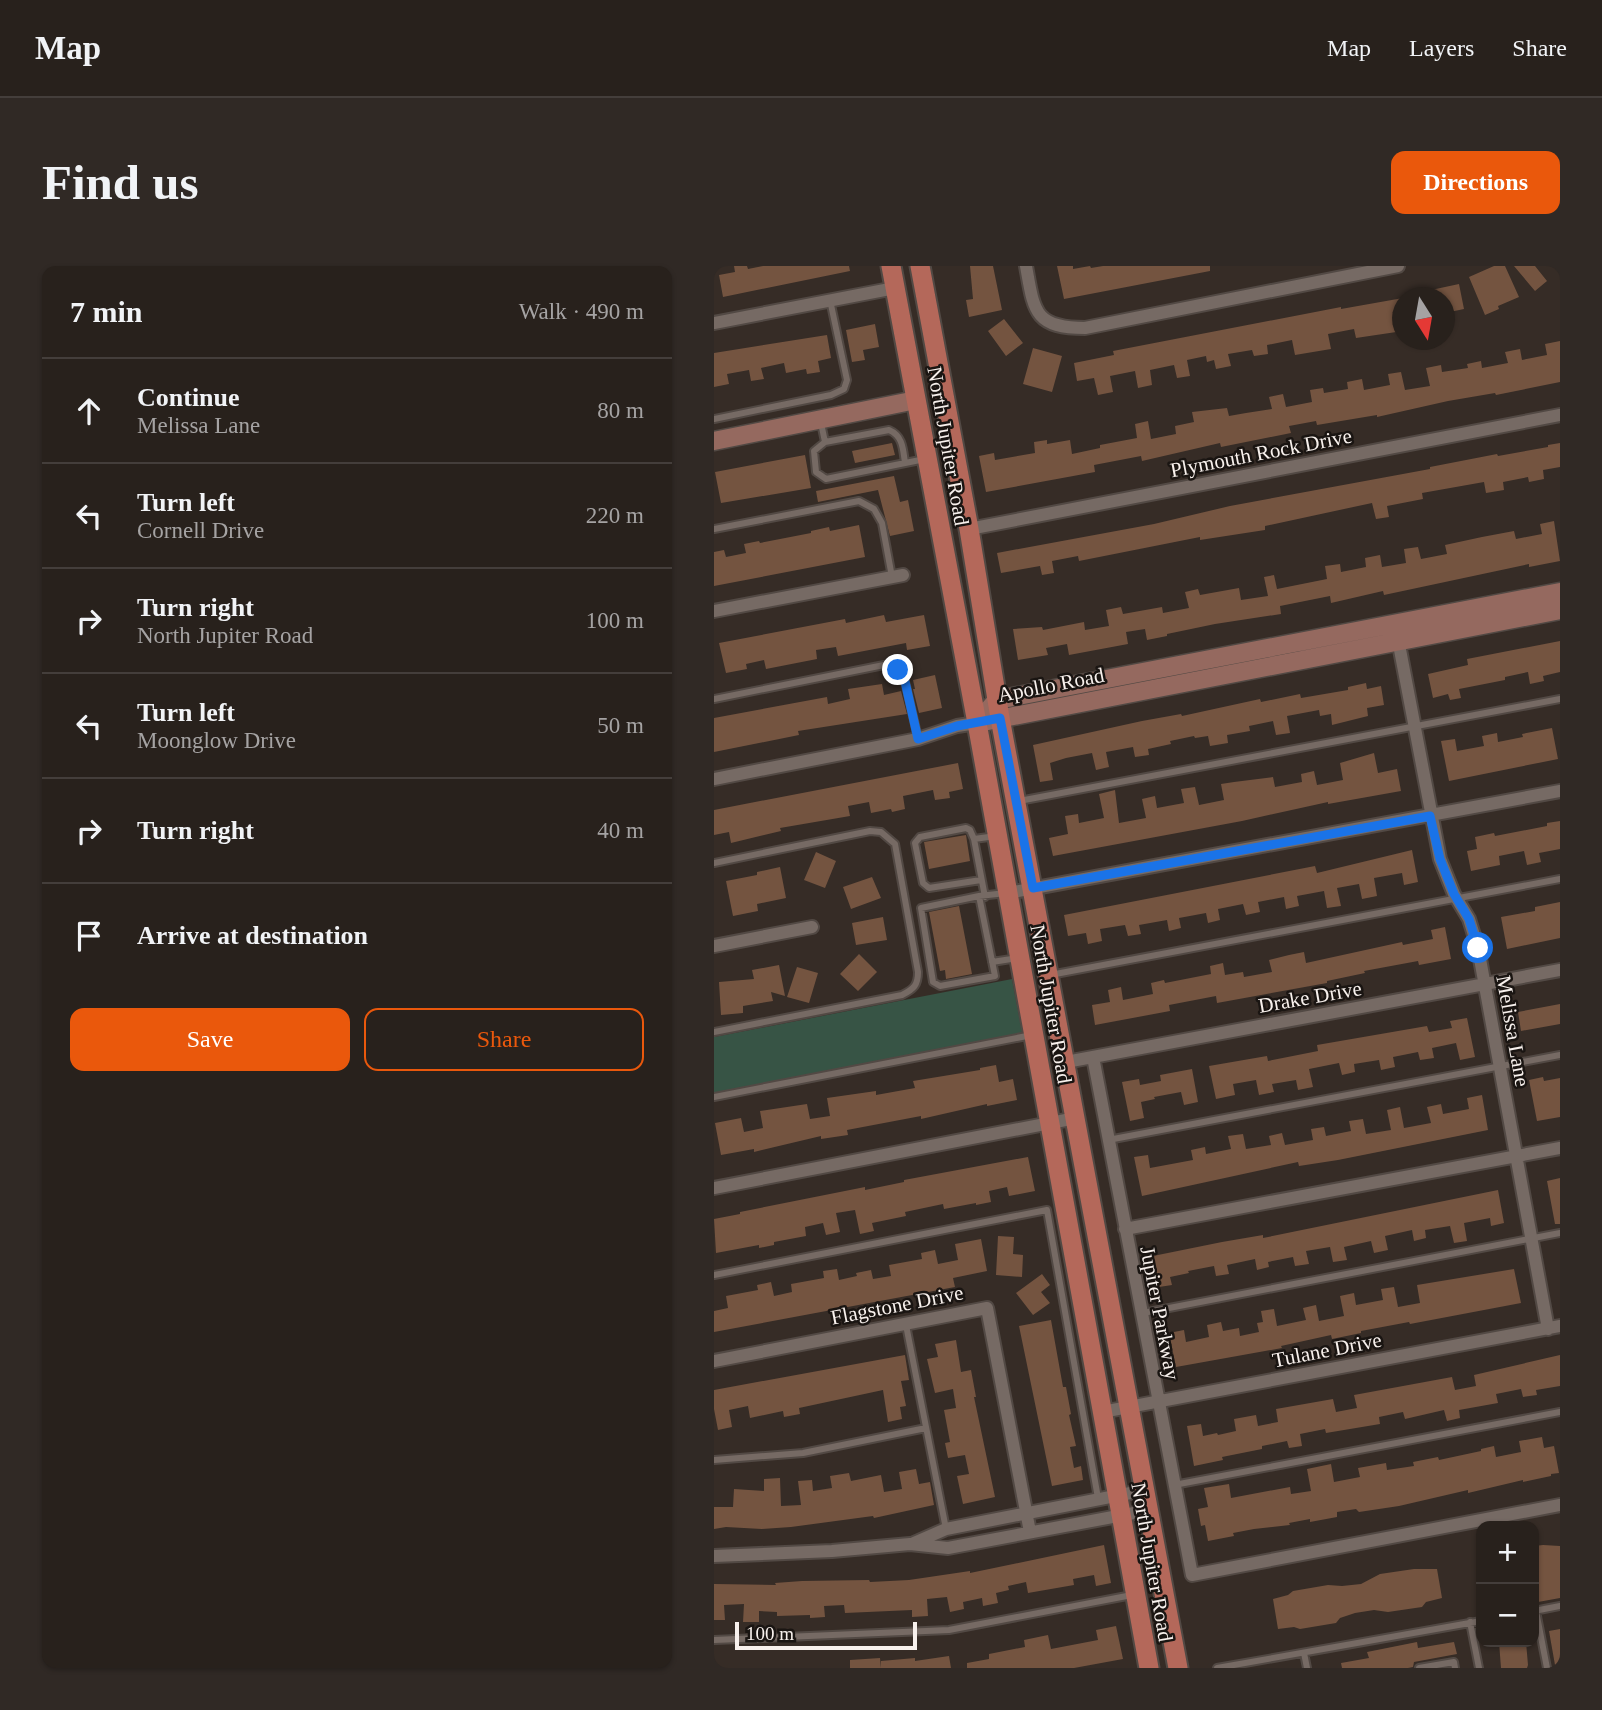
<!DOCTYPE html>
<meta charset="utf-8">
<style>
:root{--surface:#28211c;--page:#302925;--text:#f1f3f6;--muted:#a5a3a3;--line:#443e3b;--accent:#ea580c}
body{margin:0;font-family:"Times New Roman",serif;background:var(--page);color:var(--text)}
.controls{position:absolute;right:21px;bottom:21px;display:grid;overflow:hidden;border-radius:14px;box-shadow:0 2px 5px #0004}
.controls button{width:63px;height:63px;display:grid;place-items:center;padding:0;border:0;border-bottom:2px solid var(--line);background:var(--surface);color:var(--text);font:35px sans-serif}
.compass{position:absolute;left:678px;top:21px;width:63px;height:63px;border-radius:50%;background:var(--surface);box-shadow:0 2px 5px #0004;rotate:169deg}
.scale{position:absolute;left:21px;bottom:18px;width:182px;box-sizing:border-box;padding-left:7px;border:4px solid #f8f1ed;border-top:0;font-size:19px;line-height:24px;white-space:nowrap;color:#f8f1ed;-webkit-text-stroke:5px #1a1512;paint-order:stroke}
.stop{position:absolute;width:21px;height:21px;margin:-16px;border:5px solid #1a73e8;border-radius:50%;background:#fff}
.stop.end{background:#1a73e8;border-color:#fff;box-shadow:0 2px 7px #0008}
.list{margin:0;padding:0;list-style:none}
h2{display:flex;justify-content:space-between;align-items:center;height:91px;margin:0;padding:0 28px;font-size:30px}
h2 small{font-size:23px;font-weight:400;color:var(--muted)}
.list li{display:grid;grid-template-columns:46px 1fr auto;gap:21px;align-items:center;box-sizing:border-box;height:105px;padding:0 28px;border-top:2px solid var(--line)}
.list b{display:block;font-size:26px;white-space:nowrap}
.list p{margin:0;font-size:23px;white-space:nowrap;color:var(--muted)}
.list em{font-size:23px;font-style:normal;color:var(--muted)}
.actions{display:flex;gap:14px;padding:21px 28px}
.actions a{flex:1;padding:16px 0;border:2px solid var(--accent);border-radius:14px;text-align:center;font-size:24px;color:var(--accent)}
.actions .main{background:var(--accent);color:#fff}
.icon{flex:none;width:38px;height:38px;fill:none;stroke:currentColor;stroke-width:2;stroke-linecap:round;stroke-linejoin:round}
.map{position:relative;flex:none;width:846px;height:1402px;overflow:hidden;border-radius:14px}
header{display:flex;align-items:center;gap:42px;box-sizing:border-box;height:98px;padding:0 35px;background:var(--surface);border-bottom:2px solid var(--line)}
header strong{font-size:33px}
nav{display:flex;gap:38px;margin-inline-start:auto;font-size:24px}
.intro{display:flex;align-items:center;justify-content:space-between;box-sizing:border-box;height:168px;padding:0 42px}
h1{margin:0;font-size:49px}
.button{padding:18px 32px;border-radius:14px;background:var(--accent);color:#fff;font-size:24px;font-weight:700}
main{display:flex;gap:42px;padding:0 42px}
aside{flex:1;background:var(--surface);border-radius:14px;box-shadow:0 2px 5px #0004}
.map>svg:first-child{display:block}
.green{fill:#375445}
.building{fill:#745440}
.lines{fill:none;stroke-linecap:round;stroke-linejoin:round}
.lane-casing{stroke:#524944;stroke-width:10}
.street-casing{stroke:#524944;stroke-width:16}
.secondary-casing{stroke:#524944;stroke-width:21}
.primary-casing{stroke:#524944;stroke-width:23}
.lane{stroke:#766a64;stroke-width:6}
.street{stroke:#766a64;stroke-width:12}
.secondary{stroke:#95695f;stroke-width:18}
.primary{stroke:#b4685a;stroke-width:19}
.route{stroke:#1a73e8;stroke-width:9}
.labels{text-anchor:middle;stroke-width:5;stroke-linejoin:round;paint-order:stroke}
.street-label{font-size:21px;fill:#f8f1ed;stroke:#1a1512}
</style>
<header>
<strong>Map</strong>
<nav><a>Map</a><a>Layers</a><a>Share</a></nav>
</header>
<div class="intro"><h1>Find us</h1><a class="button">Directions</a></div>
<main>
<aside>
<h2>7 min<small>Walk · 490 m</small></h2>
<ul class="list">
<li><svg class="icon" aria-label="ahead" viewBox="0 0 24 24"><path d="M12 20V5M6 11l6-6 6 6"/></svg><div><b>Continue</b><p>Melissa Lane</p></div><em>80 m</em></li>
<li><svg class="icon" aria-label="left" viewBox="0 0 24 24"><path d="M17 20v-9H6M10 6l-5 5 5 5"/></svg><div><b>Turn left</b><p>Cornell Drive</p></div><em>220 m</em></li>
<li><svg class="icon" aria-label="right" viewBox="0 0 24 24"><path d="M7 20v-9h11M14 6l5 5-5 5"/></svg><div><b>Turn right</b><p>North Jupiter Road</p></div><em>100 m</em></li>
<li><svg class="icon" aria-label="left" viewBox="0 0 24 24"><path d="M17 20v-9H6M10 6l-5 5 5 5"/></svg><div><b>Turn left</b><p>Moonglow Drive</p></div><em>50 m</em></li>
<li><svg class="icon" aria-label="right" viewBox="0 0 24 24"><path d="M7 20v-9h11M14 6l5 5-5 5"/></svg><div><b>Turn right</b></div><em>40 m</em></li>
<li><svg class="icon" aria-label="arrive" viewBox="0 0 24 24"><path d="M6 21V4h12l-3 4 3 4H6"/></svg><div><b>Arrive at destination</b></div></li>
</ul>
<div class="actions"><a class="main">Save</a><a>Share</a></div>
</aside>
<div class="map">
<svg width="846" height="1402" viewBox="0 0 846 1402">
<rect width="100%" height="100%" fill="#362c26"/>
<!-- green -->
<path class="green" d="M298 713 309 770 0 830V771Z"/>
<!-- building -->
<path class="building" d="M20 0H33L34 3 49 0H135L136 5 9 31 5 9 21 6Z
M256 0H279L288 44 255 51 252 34 259 33Z
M343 0H359V3L376 0 377 2 389 0H496V5L350 33Z
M780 0H791L805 31 784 40 785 43 771 49 755 11Z
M800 0H821L833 15 821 25Z
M745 18 750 43 731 47V32H704L703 27Z
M689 32V65L642 72 640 63 614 68 617 83 581 89 578 74 553 79 554 88 540 90 538 84 514 88 517 100 502 103 500 94 493 96 492 90 473 94 476 110 463 112 460 99 436 104 438 119 424 122 421 105 396 110 399 126 384 129 380 112 363 115 360 97 400 89 399 85 627 41V43Z
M290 53 309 77 292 90 274 65Z
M161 58 165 81 149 84 151 94 138 96 132 64Z
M113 69 117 92 104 95 106 106 93 108 92 103 72 107 70 97 47 102 50 113 37 115 35 104 13 108 15 118 0 121V87Z
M846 75V116L782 129 781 127 734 135 663 151V149L603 159 602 155 575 160 577 167 507 181 506 177 428 195 427 190 380 199 381 206 272 226 265 190 280 187 281 194 321 187 320 176 333 174V178L356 174 358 188 386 182V179L423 172 421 158 434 155 437 173 462 168 461 160 480 156 478 146 513 142 515 150 532 147 558 143 555 131 569 128 572 141 598 136 596 124 609 122 610 127 634 123 633 116 648 113 650 124 676 119 674 108 687 106 691 124 716 120 712 102 727 99 728 106 754 102 753 98 767 95 768 102 794 97 791 86 806 83 808 94 833 89 831 78Z
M319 82 348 90 338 126 309 118Z
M178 177 181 189 141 197 138 185Z
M846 177V201L829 204 830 213 815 216 814 211 789 216 790 224 772 227 770 216 708 227 709 233 673 240 675 251 662 253 658 237 551 260V264L486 274V271L365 295 364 290 338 295 340 307 328 309 326 300 287 307 283 287 440 258 516 240 716 203V201L783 188 784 190 834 181V179Z
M91 189 97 222 7 237 1 206Z
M180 210 186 236 194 234 200 265 176 270 164 224 104 236 102 225Z
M840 255 846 295 815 301V298L670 329 669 325 617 337 616 330 566 340 567 348 501 358 453 368V370L433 374 431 363 412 366 414 378 355 389 353 378 332 382 334 389 304 394 299 363 328 361 329 364 370 356 371 364 395 360 392 344 407 341 409 348 448 341 449 347 475 342 471 326 484 323 486 329 525 322 527 334 554 330 550 311 560 309 563 323 613 313 611 300 626 298 627 306 652 301 651 292 666 289 668 301 692 297 690 283 704 281 707 293 733 288 731 279 768 271 800 265 802 273 828 268 826 258Z
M145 259 151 291 0 320V286L10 284 12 291 32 287 30 278 45 275 46 277 97 267V265L115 261 116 265Z
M170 349 172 356 210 349 216 380 193 384 192 377 124 390 122 381 102 384 103 393 52 403 50 394 32 398 33 403 12 407 5 377 131 353 132 357Z
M846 375V406L829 410 830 415 816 418 814 406 791 411V414L745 423 747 432 736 434 734 428 719 432 714 408 754 399 753 393Z
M221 409 228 442 205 447 199 423H201L199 414Z
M652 417 653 423 667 420 670 439 653 442 654 450 618 459 617 448 606 450 605 444 573 450 576 467 562 469 559 455 535 460 536 465 513 469 514 477 496 480 494 470 481 472 480 470 456 475 457 478 434 483 435 489 421 491 419 481 392 486 395 501 382 504 378 487 352 492 336 497 339 514 326 516 319 479 428 455 467 448 468 450 546 433 547 436 586 428 587 432 634 424V421Z
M168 418 170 429 187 425 193 448 84 465 85 469 0 486V452L113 431 114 438 136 433 134 423Z
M838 462 844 493 735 515 727 475 741 473 743 485 770 480 768 470 783 467 784 476 809 471 808 468Z
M660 487 664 507 683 503 687 525 614 538V536L528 555 339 590 335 572 354 568 351 550 364 548 365 557 390 552 385 528 401 524 405 557 432 552 428 533 441 530 443 542 470 537 467 523 481 521 485 539 510 534 507 518 520 516 559 511 561 521 588 516 587 508 600 505 603 519 629 514 626 497Z
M244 497 249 523 235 526 236 532 221 534 219 524 189 530 191 543 178 546 177 543 157 547 155 536 134 540 136 550 66 562 67 565 17 577 15 566 0 569V544Z
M846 555V583L825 587 827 596 813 599 810 585 785 590 786 599 757 605 753 585 763 583 761 571 780 567 781 570 833 560V557Z
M252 569 256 595 215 603 210 576Z
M698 584 704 616 690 619 688 607 660 612 663 630 648 633 645 618 623 622 627 640 613 642 610 625 583 630 585 640 572 643 570 631 544 636 546 646 532 649 529 638 504 643 506 654 494 657 492 647 465 652 467 662 455 665 453 654 425 659 427 668 414 670 411 659 386 663 388 675 374 678 372 667 354 670 350 649 601 600 603 607Z
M102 586 122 595 111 622 90 614Z
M66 601 72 632 43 638 44 645 19 650 12 615 43 609V606Z
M158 611 167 632 137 643 129 621Z
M846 636V672L793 683 787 651 821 645V641Z
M245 640 258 708 232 713 231 704 226 705 215 646Z
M169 651 173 674 142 679 138 657Z
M731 661 737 693 705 699 704 695 650 705 651 707 613 715V717L503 737 502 730 455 739 456 745 381 759 378 739 396 736 394 724 407 721 409 734 439 728 437 717 450 714 451 717 497 708 496 700 509 697 511 709 529 706 530 711 558 706 555 694 575 689 590 686 592 697 688 676 689 679 719 673 717 664Z
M145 688 163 706 144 725 126 708Z
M65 699 71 730 57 726 59 735 29 740V747L7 749 5 716 40 713 38 704Z
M83 701 104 707 95 737 73 731Z
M846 738V758L807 765 804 746Z
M753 752 761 791 746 794 742 777 718 782 720 792 706 794 704 786 679 791 681 801 667 804 665 794 640 798 641 806 628 809 625 797 595 803 599 821 584 824 582 814 558 818 560 826 545 829 542 814 519 818 521 829 502 833 495 800 553 790 554 795 604 785 603 779 713 760 715 766 738 762 736 755Z
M282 799 285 816 299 813 303 834 273 840V838L207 853V850L133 864 134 869 107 873V870L40 886V883L7 889 1 857 27 852 30 866 49 862 46 845 93 838 96 853 116 850 113 832 162 825V829L201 822 199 815 266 804V802Z
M478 803 484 836 470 839 467 826 440 831 441 833 427 836 430 852 416 855 408 816 425 813 426 819 447 815 446 809Z
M829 811 830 815 846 812V851L823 855 815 814Z
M768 829 774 864 624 894 585 900 584 896 428 930 420 891 434 889 436 902 479 894 477 884 491 881 492 888 517 883 514 870 529 868 532 883 557 879 555 870 568 867 571 879 599 874 597 863 610 861 612 870 637 865 635 855 649 853 652 868 677 864 673 844 686 841 690 862 717 857 713 841 727 838 729 848 755 843 753 832Z
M314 891 321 925 295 930 293 921 275 925 277 936 262 939V937L230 943 229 938 191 946 192 950 158 957 160 965 146 968 141 944 122 947 126 966 112 969 109 957 91 961 92 970 60 976V979L45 982V979L2 987 0 953 26 948V946L151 921V924L190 916V914Z
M846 912V958H841L833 915Z
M784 924 790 957 777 960 776 952 750 957 753 975 740 977 736 960 711 964 712 972 700 975 698 964 671 970 674 984 660 987 657 975 630 981 633 994 619 996 616 981 592 985 595 998 581 1000 579 991 554 996 555 1001 543 1004 541 993 513 999 515 1008 502 1010 500 1000 474 1005 475 1007 456 1011 458 1019 445 1021 439 990 508 976 549 969V972Z
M284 970 300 971 299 988 309 989 308 1011 282 1009Z
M267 973 273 1005 239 1012 241 1021 0 1066V1045L14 1042 12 1030 44 1024 43 1019 57 1016 60 1030 78 1026 77 1018 110 1012 109 1005 123 1003 125 1014 143 1010 142 1007 157 1004 159 1013 177 1010 175 999 208 993 207 987 221 984 224 998 244 994 241 978Z
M800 1003 807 1037 696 1058 695 1056 647 1065V1067L618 1073 617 1069 567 1080 568 1082 462 1101 455 1067 470 1064 472 1076 495 1071 493 1059 507 1056 509 1065 525 1062 526 1070 545 1066 543 1057 549 1056 547 1045 560 1043 563 1060 592 1054 589 1042 602 1039 605 1055 630 1050 626 1030 640 1027 642 1039 669 1034 667 1023 680 1021 684 1041 706 1037 703 1019Z
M328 1008 336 1019 327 1026 336 1037 319 1049 302 1027Z
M337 1054 349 1121H352L357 1148 355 1149 362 1180 356 1181 360 1202 367 1200 369 1214 338 1220 305 1060Z
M242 1074 247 1106 257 1104 262 1131H260L281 1231 249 1238 243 1210 255 1208 251 1189 234 1192 231 1177 236 1176 230 1144 242 1142 239 1123 221 1127 213 1093 224 1091 221 1078Z
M191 1089 195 1114 187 1115 192 1140 186 1141 188 1153 174 1156 169 1124 85 1142 86 1148 70 1151 69 1145 36 1152 34 1140 15 1144 18 1161 4 1164 0 1143V1124Z
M846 1089V1120L822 1124 823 1129 809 1131 807 1123 782 1128 784 1137 745 1144 746 1152 733 1155 730 1144 691 1153 689 1146 665 1151 666 1158 612 1167 611 1163 586 1168 588 1180 575 1182 573 1175 548 1180V1183L508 1191 509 1194 480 1200 473 1160 487 1158 489 1170 503 1167 504 1169 522 1165 520 1153 542 1149 544 1160 564 1156 562 1143 619 1133 622 1146 643 1142 640 1129 738 1111 741 1124 762 1120 760 1109Z
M828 1171 830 1182 840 1180 845 1207 837 1208V1210L809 1216V1214L754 1227V1224L685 1240 645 1246 642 1243 623 1246V1251L596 1256V1253L575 1257 576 1259 540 1263 519 1267 520 1270 494 1275 491 1259 487 1260 484 1243 494 1241 490 1222 515 1218 517 1232 576 1221 577 1228 597 1225 593 1203 617 1198 620 1216 646 1211 644 1202 672 1197 673 1204 700 1200 699 1196 724 1191 725 1194 767 1185V1183L780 1180 782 1191 807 1186 805 1175Z
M202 1203 205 1218 216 1216 220 1239 160 1252 159 1250 77 1261 48 1263 12 1261 0 1263V1241H19L20 1223 50 1225V1213L66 1212 67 1240 87 1239 84 1215 98 1214 99 1225 118 1222 116 1210 135 1207 137 1215 167 1209 170 1226 188 1223 185 1206Z
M390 1279 397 1317 382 1320 380 1309 359 1313 360 1319 314 1327 312 1316 294 1320 295 1324 282 1327 284 1337 269 1340 268 1332 249 1336 250 1343 236 1346 233 1331 213 1333 214 1350 198 1351V1344L131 1347 130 1339 110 1340 111 1351 96 1352V1349L63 1350V1346L45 1345V1356H29L30 1338 10 1339 11 1354H0V1318L62 1319 61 1317 88 1315 155 1314 156 1316 195 1314 256 1305V1307Z
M829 1279 846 1280V1332L824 1336 820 1280Z
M700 1303H723L728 1332 712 1336 708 1341 674 1346 660 1344 641 1347 626 1352 622 1357 586 1363 580 1361 564 1363 559 1333 574 1329 579 1325 614 1319 628 1320 647 1318 666 1308Z
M402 1360 409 1393 360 1402H253V1397L275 1393V1388L311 1381 310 1374 334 1369 337 1383 384 1374 382 1364Z
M846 1363V1399H841L835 1365Z
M703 1376 704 1382 740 1376 743 1388 700 1396 699 1401 694 1402H628L627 1397 655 1392 653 1386Z
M785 1376H812L814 1399 813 1402H787Z
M235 1390 237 1402H167V1395L201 1392V1395Z
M166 1392 167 1402H136V1394Z"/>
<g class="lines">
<defs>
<path id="lane" d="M0 153 117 129 130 123 133 114 116 34
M107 157 111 176 100 185 102 206 112 213 211 193
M111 176 175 164C189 170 189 183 191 197
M0 263 145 235 160 243 168 257 178 311
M0 433 170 399 184 404 190 411 204 472
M305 535 846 433
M260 573 256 564 252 562 206 571 201 577 209 617 215 622 267 614
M0 597 156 565 167 566 181 578 204 706C204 719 200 723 188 729L0 766
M265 630 281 710 226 720 219 716 207 642 265 630 292 627
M271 631 260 573 282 570
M278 696 304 692
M336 709 846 613
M0 831 318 769
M394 874 846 789
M0 1009 333 944 384 1232
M429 1047 846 967
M192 1059 232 1263
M0 1194 89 1187 212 1162
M460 1219 846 1146
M820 1345 846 1340
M822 1345 833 1402
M756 1356 765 1402
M0 1374 235 1364 418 1329
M590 1387 593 1402
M503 1402 767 1355
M705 1402 740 1396 741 1402"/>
<path id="street" d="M312 0C320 45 320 62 371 62L684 0
M0 57 181 22
M255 263 846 149
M0 345 189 309
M683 368 726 593 740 628 755 653 764 682 834 1063
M0 513 204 473 243 460 263 457
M294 627 846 525
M0 680 98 661
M379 791 478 1309 846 1239
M352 796 846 704
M0 922 362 852
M411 963 846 882
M0 1095 273 1042 316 1266
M388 1146 846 1060
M200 1277 232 1263 432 1224
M0 1290 118 1285 196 1278 234 1282 436 1244"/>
<path id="secondary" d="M0 175 202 134
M274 455 846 344
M263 457 283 434 846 326"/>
<path id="primary" d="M177 0 263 457 435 1402
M206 0 255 263 286 452 464 1402"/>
</defs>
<!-- lane casing -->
<use href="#lane" class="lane-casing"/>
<!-- street casing -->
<use href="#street" class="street-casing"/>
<!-- secondary casing -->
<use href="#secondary" class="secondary-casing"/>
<!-- primary casing -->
<use href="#primary" class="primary-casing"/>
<!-- lane -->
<use href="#lane" class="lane"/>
<!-- street -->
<use href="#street" class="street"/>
<!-- secondary -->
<use href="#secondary" class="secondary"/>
<!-- primary -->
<use href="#primary" class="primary"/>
</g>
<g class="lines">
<!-- route -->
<path class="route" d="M184 404 190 411 204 473 243 460 286 452 319 622 716 550 726 593 740 628 755 653 764 682"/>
</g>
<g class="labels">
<!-- street labels -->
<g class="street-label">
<text transform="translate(234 180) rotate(80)" y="7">North Jupiter Road</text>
<text transform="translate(547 187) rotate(-11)" y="7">Plymouth Rock Drive</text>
<text transform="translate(337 419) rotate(-11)" y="7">Apollo Road</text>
<text transform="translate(596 731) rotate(-10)" y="7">Drake Drive</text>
<text transform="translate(337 738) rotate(80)" y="7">North Jupiter Road</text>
<text transform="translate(799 765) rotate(80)" y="7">Melissa Lane</text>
<text transform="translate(183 1039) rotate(-11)" y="7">Flagstone Drive</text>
<text transform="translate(446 1047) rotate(79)" y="7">Jupiter Parkway</text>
<text transform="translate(613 1084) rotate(-11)" y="7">Tulane Drive</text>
<text transform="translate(438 1296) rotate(80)" y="7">North Jupiter Road</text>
</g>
</g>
</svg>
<div class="controls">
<button>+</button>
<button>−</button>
</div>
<svg class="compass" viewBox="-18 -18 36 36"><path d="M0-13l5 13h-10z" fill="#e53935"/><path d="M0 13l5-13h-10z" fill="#a5a3a3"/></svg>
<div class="scale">100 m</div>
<div class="stop" style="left:764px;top:682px"></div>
<div class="stop end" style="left:184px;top:404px"></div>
</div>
</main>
